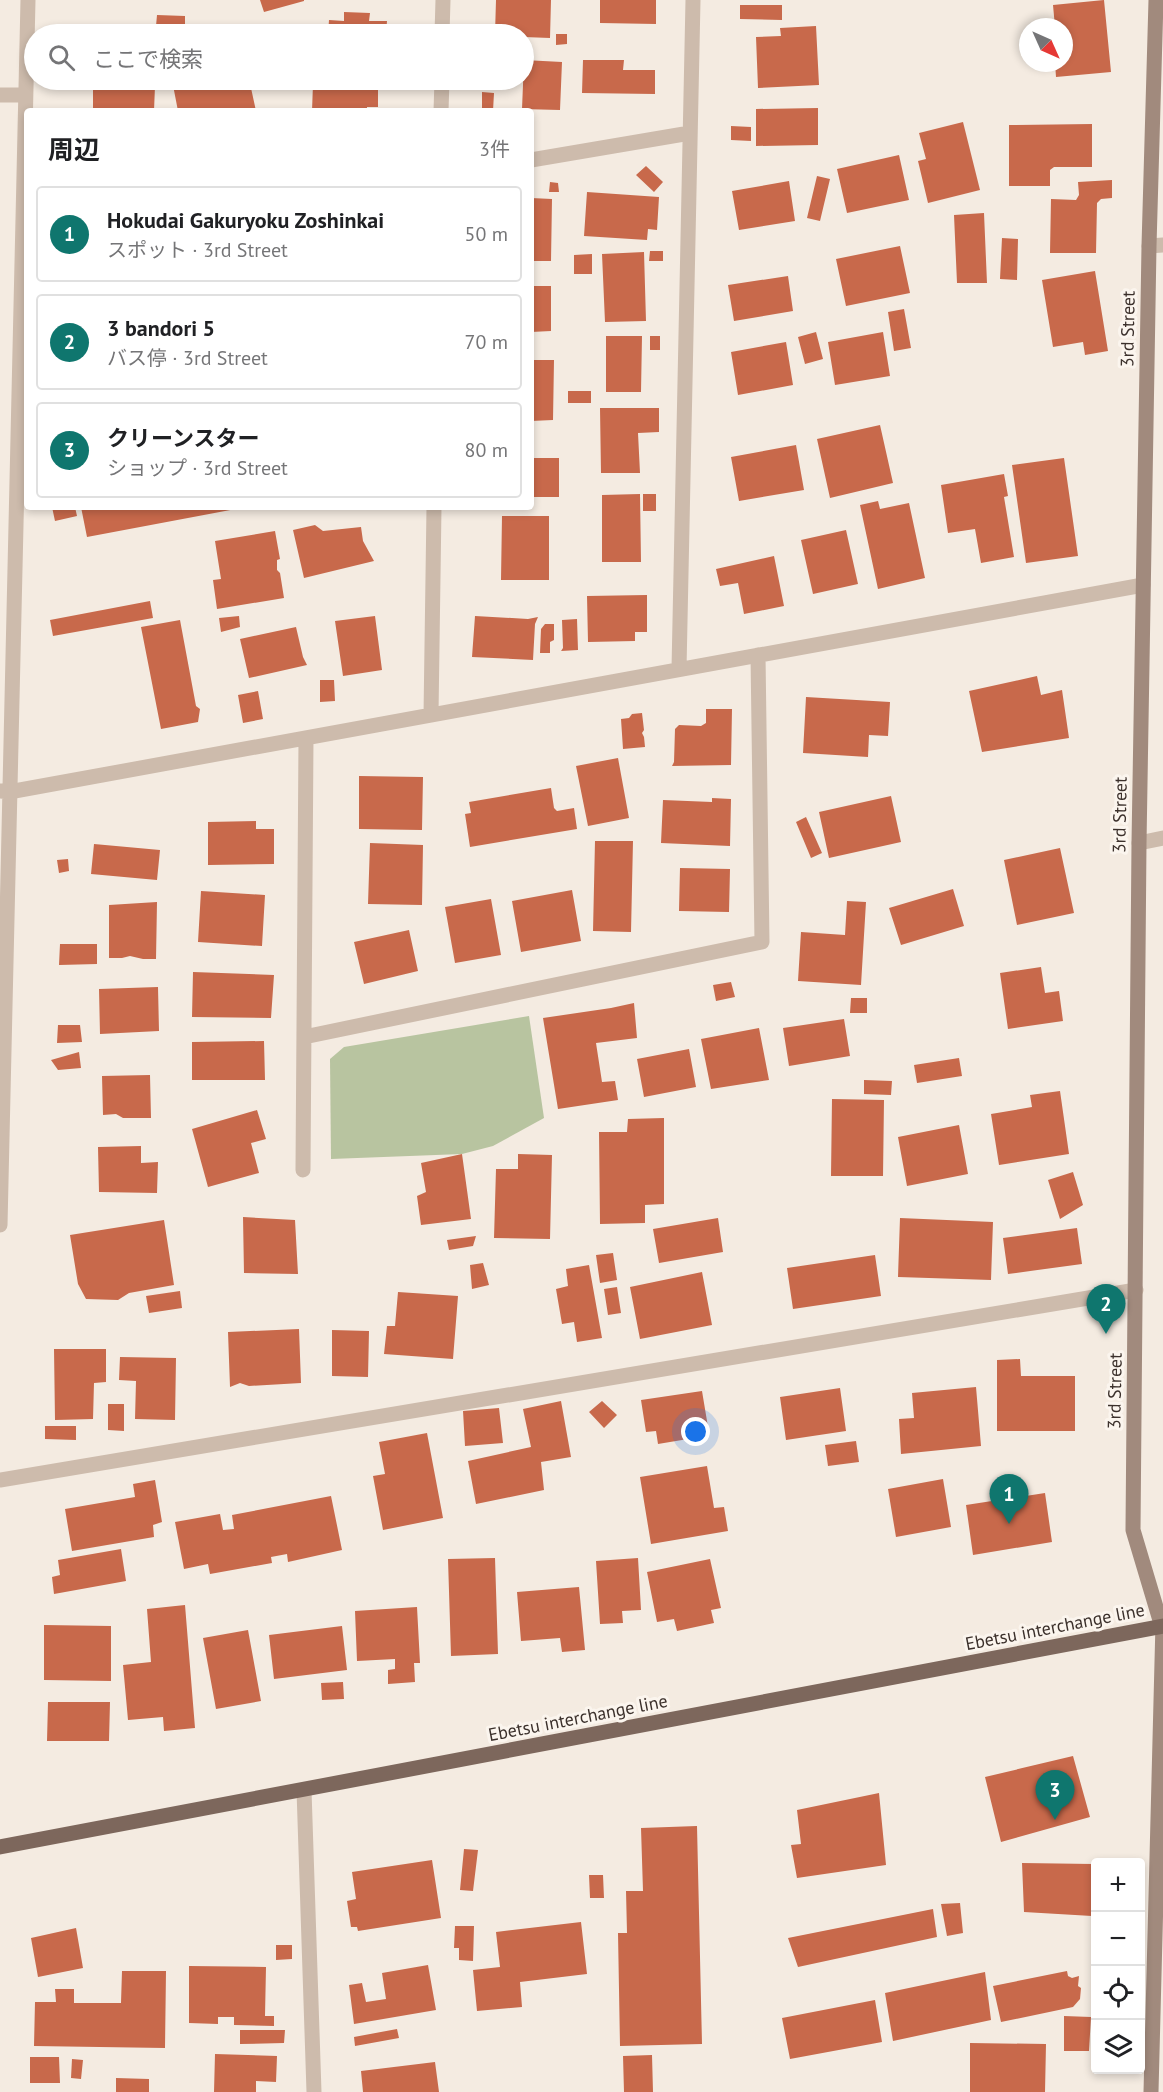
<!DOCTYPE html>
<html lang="ja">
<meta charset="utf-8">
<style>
:root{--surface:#fff;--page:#f2f2f2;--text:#202124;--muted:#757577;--line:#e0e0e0;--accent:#0f766e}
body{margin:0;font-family:"PT Sans","Noto Sans JP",sans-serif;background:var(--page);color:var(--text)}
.controls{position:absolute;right:18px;bottom:18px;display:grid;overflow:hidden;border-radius:6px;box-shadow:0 3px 9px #0003}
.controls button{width:54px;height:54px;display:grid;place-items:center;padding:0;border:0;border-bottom:2px solid var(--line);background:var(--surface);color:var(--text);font:30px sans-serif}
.compass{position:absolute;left:1019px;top:18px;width:54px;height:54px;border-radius:50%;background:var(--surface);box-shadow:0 3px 9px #0003;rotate:135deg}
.you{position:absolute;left:696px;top:1432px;width:21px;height:21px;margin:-15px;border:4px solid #fff;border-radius:50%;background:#1a73e8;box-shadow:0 0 0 9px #1a73e833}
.badge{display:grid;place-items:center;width:39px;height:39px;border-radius:50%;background:var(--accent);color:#fff;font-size:20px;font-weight:700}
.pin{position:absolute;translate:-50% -50px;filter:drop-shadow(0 2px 3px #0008)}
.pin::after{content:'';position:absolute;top:32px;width:21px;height:18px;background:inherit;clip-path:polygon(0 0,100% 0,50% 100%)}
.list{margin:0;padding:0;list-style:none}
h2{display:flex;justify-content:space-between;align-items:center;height:78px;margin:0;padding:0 24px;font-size:26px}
h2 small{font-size:20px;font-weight:400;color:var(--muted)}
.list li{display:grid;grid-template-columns:39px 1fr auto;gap:18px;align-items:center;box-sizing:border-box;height:96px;margin:0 12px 12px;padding:0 12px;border:2px solid var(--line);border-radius:6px}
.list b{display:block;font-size:22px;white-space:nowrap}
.list p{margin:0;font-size:20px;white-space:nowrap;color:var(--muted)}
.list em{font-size:20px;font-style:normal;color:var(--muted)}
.icon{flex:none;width:33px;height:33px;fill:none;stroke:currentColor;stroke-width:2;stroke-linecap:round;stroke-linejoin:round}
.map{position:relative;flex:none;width:1163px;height:2092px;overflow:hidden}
.search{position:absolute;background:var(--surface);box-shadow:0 3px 9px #0003;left:24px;top:24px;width:510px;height:66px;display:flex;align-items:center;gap:15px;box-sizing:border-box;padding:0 21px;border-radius:33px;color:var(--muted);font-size:22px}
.panel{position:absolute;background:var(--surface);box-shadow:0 3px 9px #0003;left:24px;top:108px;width:510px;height:402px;border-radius:6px}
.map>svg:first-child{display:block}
.green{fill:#b8c4a0}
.building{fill:#c8694b}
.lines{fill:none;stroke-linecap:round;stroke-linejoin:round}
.street{stroke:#cdbbac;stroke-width:15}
.secondary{stroke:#a18a7d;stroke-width:15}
.primary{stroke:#7d675c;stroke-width:15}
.labels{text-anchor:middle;stroke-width:6;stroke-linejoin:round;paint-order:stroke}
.street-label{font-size:18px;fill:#3b302b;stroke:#fbf5ee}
</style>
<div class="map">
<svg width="1163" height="2092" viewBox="0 0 1163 2092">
<rect width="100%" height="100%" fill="#f4ebe1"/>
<!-- green -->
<path class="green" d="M529 1016 544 1118 493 1146 462 1154 331 1159 330 1059 344 1047Z"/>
<!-- building -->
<path class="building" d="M260 0H304V1L264 12Z
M496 0H551L550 38 524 37V34H495Z
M600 0H656V24L600 23Z
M1104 0 1111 72 1056 77 1055 63H1064V27H1055L1053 5Z
M740 5H782V20L740 19Z
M344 12 370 13 369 21H387L386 34H328L329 20 344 21Z
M157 15 185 16V27L156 26Z
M135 25 137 34H86V33Z
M816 26 819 85 758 88 756 37 781 36 780 28Z
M556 34H567V44L556 45Z
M524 60 562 62 560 110 522 109Z
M583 60H624L623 70H655V94L582 93Z
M172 80H277V83L251 88 256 111H178Z
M93 84 155 86 154 111H93Z
M313 84 378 86V107H367V111H312Z
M482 92 494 93 493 111H482Z
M818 108V145L756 146V109Z
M963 122 980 190 928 203 918 161 926 159 919 133Z
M1092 124V167H1054L1050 170V186H1009V125Z
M731 126 751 127V141L731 140Z
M899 155 909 200 847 213 837 169Z
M646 166 663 182 654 192 636 175Z
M817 176 830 179 820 221 807 218Z
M1112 180V198L1101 199 1097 203 1096 253H1050L1051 199 1076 200 1079 195 1078 182Z
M789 181 795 221 739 230 732 191Z
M550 182 558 183 559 192H549Z
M587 192 659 197 657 230 648 229 647 240 584 236Z
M531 198 552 199 551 261H531Z
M984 213 987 283H957L954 215Z
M1002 238 1018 239 1017 280 1000 279Z
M900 246 910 293 846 306 836 259Z
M650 251H663V261H649Z
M644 252 646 321 605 322 602 254Z
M592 254V274H574V255Z
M1095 271 1108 351 1085 355 1083 342 1053 347 1042 280Z
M788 276 793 311 734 321 728 285Z
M531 286H551V331L531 332Z
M904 309 911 348 894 351 888 312Z
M816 332 823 359 805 364 798 337Z
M883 332 890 376 835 385 828 342Z
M606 336H642L641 392H606Z
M650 336H660V350H650Z
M786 342 793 385 738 395 731 352Z
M531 360H554L553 420 531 421Z
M568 391H591V403H568Z
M600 408H659V432L638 433 640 473H601Z
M880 425 893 483 830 498 817 439Z
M796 445 804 490 739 501 731 457Z
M531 458H559V497H531Z
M1064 458 1078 556 1026 563 1012 465Z
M1004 474 1008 496 1004 497 1014 557 981 563 975 529 948 533 941 485Z
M640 494 641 562H602V495Z
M643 494H656V511H643Z
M878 501 880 509 909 503 925 578 878 589 860 505Z
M52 507H75L77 516 55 521Z
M81 507H241V508L87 537Z
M502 516H549V580H501Z
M315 525 323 531 361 527 363 541 374 561 304 578 293 530Z
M846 530 858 584 813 594 801 540Z
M275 531 280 559 277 560V570L280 573 284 598 217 609 213 580 221 579 215 541Z
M774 556 784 606 744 614 738 583 720 586 716 569Z
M647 595V632H635V641L588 642 587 596Z
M150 601 153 618 53 636 50 620Z
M239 616 240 627 221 632 219 618Z
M375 616 382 670 343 676 335 621Z
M475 616 528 619 538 617 535 624 533 660 472 657Z
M577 619 578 650 561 651 563 648 562 620Z
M180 620 196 706 200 709 198 722 161 729 141 627Z
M545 624H554V640L550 642V653H540L541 629Z
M296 627 303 657 307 665 249 678 240 639Z
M1037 676 1041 695 1062 690 1069 738 982 752 969 691Z
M320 680H334L335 701 320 702Z
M258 691 263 719 243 723 238 695Z
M806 697 890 702 888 736 869 735 868 757 803 753Z
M706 709H732L731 765 672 766 674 762 675 729 679 725 701 726 706 723Z
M642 713 644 730 642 733 644 737 645 747 623 749 621 719 629 718 632 714Z
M618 758 629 818 588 826 576 766Z
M359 776 423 777 422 830 359 829Z
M551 788 554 808 557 811 574 808 577 829 470 847 465 814 471 813 469 802Z
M891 796 901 842 829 858 819 812Z
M712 798 731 799 730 846 661 843 663 800 712 802Z
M806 817 822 853 811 858 796 822Z
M256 821V829H274V864L208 865V822Z
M595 841H633L631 932 593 931Z
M370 843 423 845 422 905 368 904Z
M94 844 160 850 157 880 91 874Z
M1060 848 1074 913 1017 925 1004 860Z
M68 859 69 871 59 873 57 860Z
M680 868 730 869 729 912 679 911Z
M953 889 964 926 901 945 889 908Z
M572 890 581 941 521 952 512 901Z
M201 891 265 895 262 946 198 942Z
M491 899 501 955 455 963 445 907Z
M847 901 866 902 861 985 798 981 801 932 845 935Z
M157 902 156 959H143L130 956 122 958H109V905Z
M409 930 418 971 364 984 354 942Z
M60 944H97V964L59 965Z
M1041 967 1045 993 1059 991 1063 1021 1008 1029 1000 973Z
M193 972 274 975 271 1018 192 1017Z
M731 982 735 997 716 1001 713 985Z
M158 987 159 1031 100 1034 99 989Z
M851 998H867V1013H850Z
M634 1003 637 1038 596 1043 602 1082 615 1081 618 1100 558 1109 543 1018 611 1008Z
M844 1019 850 1056 789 1066 783 1028Z
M58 1025H80L82 1042 57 1043Z
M759 1028 769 1080 711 1089 701 1039Z
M264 1041 265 1080H192V1042Z
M689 1049 696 1087 644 1097 637 1059Z
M79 1052 81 1068 58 1070 51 1060Z
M959 1058 962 1076 917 1083 914 1065Z
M150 1075 151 1118H123L116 1114 103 1115 102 1076Z
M864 1080 892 1081 891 1095 864 1094Z
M1060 1091 1069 1154 999 1165 991 1114 1032 1107 1030 1095Z
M832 1099 884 1100 883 1176H831Z
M257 1110 266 1139 251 1143 259 1173 208 1187 192 1129Z
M664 1118V1204L645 1205V1223L600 1224 599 1132H627L628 1119Z
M959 1125 968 1174 907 1186 898 1137Z
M141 1146V1163L158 1162 157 1193 99 1192 98 1147Z
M462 1154 471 1219 421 1225 417 1196 426 1192 421 1163Z
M518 1154 552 1155 550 1239 494 1238 496 1169H518Z
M1073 1172 1083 1205 1060 1219 1048 1180Z
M243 1217 295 1220 298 1274 244 1273Z
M718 1218 723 1252 659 1263 653 1229Z
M900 1218 993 1222 991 1280 898 1277Z
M164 1220 174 1285 129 1293 118 1300 86 1299 78 1284 70 1235Z
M1077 1228 1082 1264 1008 1274 1003 1238Z
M476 1236 473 1246 449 1250 447 1240Z
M613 1253 617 1280 600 1283 596 1255Z
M875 1255 881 1296 793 1309 787 1268Z
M483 1263 489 1285 472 1289 470 1265Z
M589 1265 602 1338 577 1342 574 1322 562 1324 556 1289 568 1286 566 1269Z
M702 1272 712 1325 640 1339 630 1287Z
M617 1287 621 1313 608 1315 604 1289Z
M180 1291 182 1308 149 1313 146 1296Z
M398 1292 458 1296 453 1359 384 1354 387 1326H395Z
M299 1329 301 1383 249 1386 240 1383 230 1387 228 1332Z
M332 1330 369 1331 368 1377 332 1376Z
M54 1349H106V1382L94 1383 93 1419 55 1420Z
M120 1357 176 1358 175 1420 135 1419 136 1381 119 1380Z
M1020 1359 1021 1376H1075V1431H997V1360Z
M976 1387 981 1446 901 1454 899 1419 914 1418 912 1393Z
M840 1388 846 1431 786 1440 780 1397Z
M702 1391 708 1427 689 1430 688 1439 658 1444 656 1431 646 1432 641 1400Z
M561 1401 571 1457 541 1462 544 1490 476 1504 468 1461 531 1447 523 1409Z
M602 1401 617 1415 604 1428 589 1412Z
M108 1404H124V1431L108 1430Z
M499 1408 503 1443 465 1446 463 1411Z
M45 1426H76V1440L45 1439Z
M427 1433 443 1518 383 1530 373 1476 385 1474 379 1442Z
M856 1441 859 1462 828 1466 825 1445Z
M707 1466 714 1508 724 1507 728 1531 651 1544 640 1477Z
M943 1479 951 1527 896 1537 888 1489Z
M155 1480 162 1522 153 1525 154 1537 72 1551 65 1509 135 1497 133 1484Z
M1045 1493 1052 1542 973 1555 966 1505Z
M331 1496 342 1550 288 1562 287 1554 271 1557 272 1563 210 1574 208 1564 184 1569 175 1522 220 1514 223 1530 234 1529 232 1515Z
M121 1549 126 1581 54 1594 52 1577 60 1575 58 1560Z
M495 1558 498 1654 451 1656 448 1559Z
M638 1558 641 1610 622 1611 623 1623 600 1624 596 1561Z
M710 1559 721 1608 711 1610 714 1623 677 1631 674 1619 657 1622 647 1572Z
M579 1587 585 1650 562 1652 560 1638 521 1641 517 1592Z
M185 1605 195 1728 164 1731 163 1717 128 1720 123 1665 151 1662 147 1609Z
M417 1607 420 1663H414L415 1682 388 1684V1670L395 1669V1659L357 1661 355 1611Z
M44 1625 111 1626V1681L44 1680Z
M342 1626 347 1670 274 1679 269 1635Z
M248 1630 261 1701 216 1709 203 1638Z
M343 1682 344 1699 322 1700 321 1683Z
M48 1702H110L109 1741H47Z
M1073 1756 1090 1817 1001 1842 985 1777Z
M879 1793 886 1865 797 1878 791 1845 801 1844 797 1810Z
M697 1826 702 2044 620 2046 618 1933H627L626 1891H643L641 1828Z
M464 1849 478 1850 473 1891 460 1890Z
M432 1860 441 1918 358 1931 357 1927H351L347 1901 356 1899 352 1872Z
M1022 1863 1093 1864 1092 1916 1024 1912Z
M589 1875H603L604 1898H590Z
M960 1903 963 1933 947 1936 941 1904Z
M933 1909 937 1937 798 1967 788 1938Z
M581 1922 587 1974 520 1982 522 2007 477 2011 473 1970 500 1967 496 1932Z
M455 1926H474L473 1961 459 1960V1948H454Z
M76 1928 83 1968 38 1977 31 1938Z
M276 1945H292V1959L276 1960Z
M428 1965 436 2010 354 2024 349 1985 362 1983 366 2002 386 1999 382 1973Z
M189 1966 266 1967 265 2016H274V2026L234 2025V2017H218V2024L189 2023Z
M122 1971H166L165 2048 34 2046 35 2002H56L55 1989H74V2003H121Z
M1067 1971 1068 1976 1072 1978 1079 1976 1078 1986 1081 1988 1080 1999 1073 2007 1001 2022 993 1986Z
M985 1972 991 2020 893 2041 885 1993Z
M875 2000 882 2042 790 2059 782 2018Z
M1064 2016 1091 2017 1089 2051H1064Z
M397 2029 399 2038 355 2046 354 2037Z
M240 2030H285L284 2043 240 2044Z
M970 2043 1046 2044 1045 2092H970Z
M215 2054 277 2056 276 2082 256 2081V2092H214Z
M652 2055 653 2092H624L623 2056Z
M30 2057H59L60 2083H30Z
M72 2059 83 2060 81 2079 71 2078Z
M435 2062 439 2092H363L361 2071Z
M116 2078 149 2079V2092H116Z"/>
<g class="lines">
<!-- street -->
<path class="street" d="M442 34 443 0
M0 95H25
M441 111 442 80
M531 160 690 133
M1149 246 1163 245
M679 669 693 0
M431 715 434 507
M1 791 9 792 1143 585
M1139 843 1163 838
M304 1037 762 942 758 655
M303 1170 306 738
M0 1225 28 0
M0 1480 1136 1290
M304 1790 314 2092"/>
<!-- secondary -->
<path class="secondary" d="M1156 0 1149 246 1139 843 1133 1530 1162 1627
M1151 2092 1163 1623"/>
<!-- primary -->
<path class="primary" d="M0 1847 1163 1626"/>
</g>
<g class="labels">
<!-- street labels -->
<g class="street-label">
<text transform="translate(1128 329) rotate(-89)" y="6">3rd Street</text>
<text transform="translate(1120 815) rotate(-89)" y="6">3rd Street</text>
<text transform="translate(1115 1391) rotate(-89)" y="6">3rd Street</text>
<text transform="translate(1055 1627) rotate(-11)" y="6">Ebetsu interchange line</text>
<text transform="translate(578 1718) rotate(-11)" y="6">Ebetsu interchange line</text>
</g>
</g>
</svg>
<div class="controls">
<button>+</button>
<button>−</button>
<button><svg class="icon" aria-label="locate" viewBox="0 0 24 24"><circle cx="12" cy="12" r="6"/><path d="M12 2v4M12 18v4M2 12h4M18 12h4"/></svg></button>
<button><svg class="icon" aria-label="layers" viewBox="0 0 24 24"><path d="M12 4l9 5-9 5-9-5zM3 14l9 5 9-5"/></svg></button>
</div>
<svg class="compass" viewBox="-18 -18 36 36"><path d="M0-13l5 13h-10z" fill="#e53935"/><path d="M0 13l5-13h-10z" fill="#757577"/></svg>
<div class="you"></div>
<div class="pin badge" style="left:1009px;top:1524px">1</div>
<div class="pin badge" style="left:1106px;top:1334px">2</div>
<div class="pin badge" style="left:1055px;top:1820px">3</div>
<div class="search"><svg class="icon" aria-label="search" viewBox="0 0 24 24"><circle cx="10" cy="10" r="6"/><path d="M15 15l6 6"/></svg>ここで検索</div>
<section class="panel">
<h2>周辺<small>3件</small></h2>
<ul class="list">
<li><span class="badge">1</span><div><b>Hokudai Gakuryoku Zoshinkai</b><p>スポット · 3rd Street</p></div><em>50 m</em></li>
<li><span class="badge">2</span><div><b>3 bandori 5</b><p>バス停 · 3rd Street</p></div><em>70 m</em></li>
<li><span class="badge">3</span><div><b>クリーンスター</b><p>ショップ · 3rd Street</p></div><em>80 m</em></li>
</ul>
</section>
</div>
